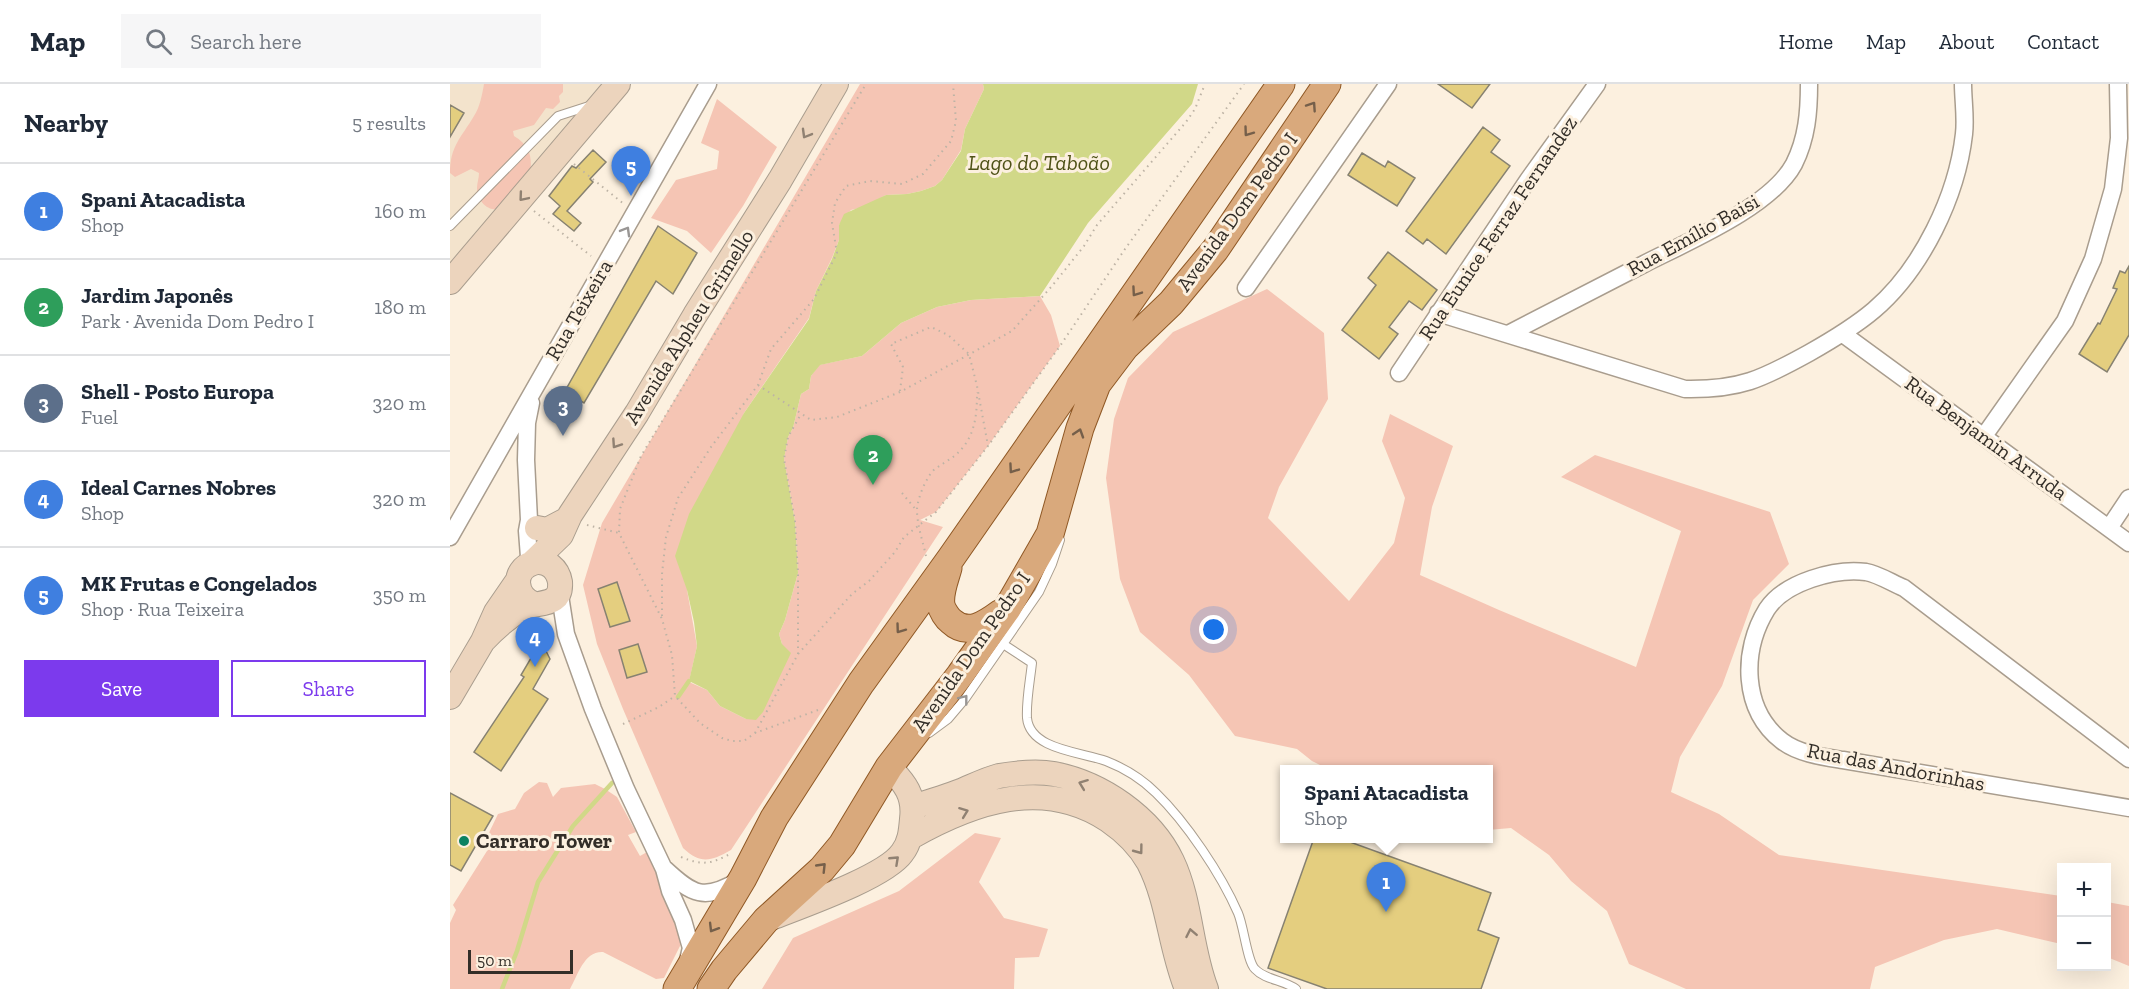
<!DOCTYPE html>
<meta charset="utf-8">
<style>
:root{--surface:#fff;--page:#f6f6f7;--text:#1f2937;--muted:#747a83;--line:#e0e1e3;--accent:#7c3aed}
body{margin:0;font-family:"Zilla Slab",serif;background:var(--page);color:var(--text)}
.controls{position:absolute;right:18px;bottom:18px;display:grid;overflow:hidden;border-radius:0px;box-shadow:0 6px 24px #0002}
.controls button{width:54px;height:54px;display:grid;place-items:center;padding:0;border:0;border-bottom:2px solid var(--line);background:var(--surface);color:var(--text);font:30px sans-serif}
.scale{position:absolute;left:18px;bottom:15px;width:105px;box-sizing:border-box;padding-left:6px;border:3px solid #332e28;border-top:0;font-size:16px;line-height:21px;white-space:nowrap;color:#332e28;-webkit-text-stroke:4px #fcf0df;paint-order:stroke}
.you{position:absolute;left:764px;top:546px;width:21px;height:21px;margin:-15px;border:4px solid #fff;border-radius:50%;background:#1a73e8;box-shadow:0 0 0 9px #1a73e833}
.badge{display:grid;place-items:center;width:39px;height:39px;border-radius:50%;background:var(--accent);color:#fff;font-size:20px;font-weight:700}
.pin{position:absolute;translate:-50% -50px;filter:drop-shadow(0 2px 3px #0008)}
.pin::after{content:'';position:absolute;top:32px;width:21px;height:18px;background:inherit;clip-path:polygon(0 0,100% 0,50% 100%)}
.popup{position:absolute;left:830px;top:681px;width:213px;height:78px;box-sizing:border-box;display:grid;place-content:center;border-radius:0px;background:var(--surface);filter:drop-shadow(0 2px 4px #0005);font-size:20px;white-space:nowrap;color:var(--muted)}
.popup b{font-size:22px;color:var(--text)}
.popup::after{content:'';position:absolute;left:50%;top:100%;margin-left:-12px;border:12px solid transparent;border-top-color:var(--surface)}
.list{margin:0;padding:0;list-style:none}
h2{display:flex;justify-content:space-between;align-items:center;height:78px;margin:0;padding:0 24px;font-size:26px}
h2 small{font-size:20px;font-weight:400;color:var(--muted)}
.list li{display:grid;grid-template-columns:39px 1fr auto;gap:18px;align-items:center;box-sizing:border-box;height:96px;padding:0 24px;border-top:2px solid var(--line)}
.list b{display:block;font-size:22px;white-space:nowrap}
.list p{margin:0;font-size:20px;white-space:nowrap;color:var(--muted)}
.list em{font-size:20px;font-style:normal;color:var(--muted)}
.actions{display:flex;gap:12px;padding:18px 24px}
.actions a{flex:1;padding:14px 0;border:2px solid var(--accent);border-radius:0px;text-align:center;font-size:21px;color:var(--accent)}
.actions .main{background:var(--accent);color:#fff}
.icon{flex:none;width:33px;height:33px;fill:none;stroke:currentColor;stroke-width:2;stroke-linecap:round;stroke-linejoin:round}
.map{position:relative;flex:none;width:1679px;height:905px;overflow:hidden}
header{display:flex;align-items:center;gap:36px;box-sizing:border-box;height:84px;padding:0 30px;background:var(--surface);border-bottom:2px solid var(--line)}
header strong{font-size:28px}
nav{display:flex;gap:33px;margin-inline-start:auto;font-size:21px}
.search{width:420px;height:54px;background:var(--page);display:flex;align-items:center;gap:15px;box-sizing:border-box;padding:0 21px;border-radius:0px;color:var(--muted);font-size:22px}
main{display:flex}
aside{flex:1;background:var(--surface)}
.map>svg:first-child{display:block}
.built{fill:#f3e3cc}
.green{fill:#f5c5b4}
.water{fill:#d1d888}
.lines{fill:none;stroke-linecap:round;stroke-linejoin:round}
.stream{stroke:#d1d888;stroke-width:4.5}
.building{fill:#e4ce7f;stroke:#878271;stroke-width:1.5}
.lane-casing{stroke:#a99d8e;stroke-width:10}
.street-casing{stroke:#a99d8e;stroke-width:19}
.secondary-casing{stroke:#a99d8e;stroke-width:26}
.primary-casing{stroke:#8f5825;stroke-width:29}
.path{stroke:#bdb3a5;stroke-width:2;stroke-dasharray:1.5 4.5;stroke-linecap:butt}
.lane{stroke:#fff;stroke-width:8}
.street{stroke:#fff;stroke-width:16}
.secondary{stroke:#ecd4bd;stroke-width:24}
.primary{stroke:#d9a97c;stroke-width:27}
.oneway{stroke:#755f4a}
.oneway2{stroke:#908172}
.oneway3{stroke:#999694}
.poi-dot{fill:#0c8261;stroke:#fcf0df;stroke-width:2}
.labels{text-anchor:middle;stroke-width:6;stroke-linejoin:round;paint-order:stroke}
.street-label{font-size:21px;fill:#332e28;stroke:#fcf0df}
.poi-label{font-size:21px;font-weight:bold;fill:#332e28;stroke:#fcf0df;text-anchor:start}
.water-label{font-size:22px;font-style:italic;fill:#4f5217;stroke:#fcf0df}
</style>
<header>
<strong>Map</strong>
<div class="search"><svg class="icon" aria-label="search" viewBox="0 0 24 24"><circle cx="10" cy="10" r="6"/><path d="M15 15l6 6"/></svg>Search here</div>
<nav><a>Home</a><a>Map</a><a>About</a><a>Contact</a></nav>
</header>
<main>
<aside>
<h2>Nearby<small>5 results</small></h2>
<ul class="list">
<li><span class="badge" style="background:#3f7fe0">1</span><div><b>Spani Atacadista</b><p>Shop</p></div><em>160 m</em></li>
<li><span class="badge" style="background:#2e9e5b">2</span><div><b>Jardim Japonês</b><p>Park · Avenida Dom Pedro I</p></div><em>180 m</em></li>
<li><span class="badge" style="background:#5c6f8a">3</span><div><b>Shell - Posto Europa</b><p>Fuel</p></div><em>320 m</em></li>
<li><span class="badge" style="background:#3f7fe0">4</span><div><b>Ideal Carnes Nobres</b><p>Shop</p></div><em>320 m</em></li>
<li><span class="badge" style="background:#3f7fe0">5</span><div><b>MK Frutas e Congelados</b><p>Shop · Rua Teixeira</p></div><em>350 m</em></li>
</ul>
<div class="actions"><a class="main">Save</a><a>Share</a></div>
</aside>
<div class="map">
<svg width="1679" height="905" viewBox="0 0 1679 905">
<rect width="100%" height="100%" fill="#fcf0df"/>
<!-- built -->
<path class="built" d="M0 0H157L0 182Z"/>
<!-- green -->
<path class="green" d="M34 0H113V8L109 12 110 18 103 25 96 24 84 41 63 47 64 52C84 64 82 78 79 99L50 125C37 128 27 116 27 104 27 99 29 94 29 89L21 85 5 93 0 89C0 62 11 54 24 32 30 23 32 11 34 0Z
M410 0H533L534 5 515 45 511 66 492 96 485 102 471 107 457 110 436 111 414 123 401 126 389 141V156L382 174 366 207 359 234 294 329 237 506 247 562 239 598 257 606 270 622 296 635 332 560 329 550 335 536 348 489 345 437 334 375 338 353 343 344 351 310 359 305 361 292 369 281 412 272 451 239 487 223 521 216 590 212 601 231 610 262 538 362 486 428 470 436 493 443 281 766C261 777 251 781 233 764L173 625 147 560 133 501 152 439Z
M267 15 327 63 293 122 261 169 237 147 201 134 226 96 267 85 269 67 251 59Z
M817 205 874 249 878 315 829 403 818 434 899 517 944 459 955 414 932 357 940 330 1003 362 982 423 970 491 1049 526 1186 583 1231 447 1111 393 1145 371 1320 428 1339 480 1303 516 1272 602 1230 673 1221 708 1269 730 1329 771 1611 812V860L1547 845 1494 856 1425 883 1420 905H1236L1179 880 1157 827 1121 797 1099 771 1061 744 1038 746V686L878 685 862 677 847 665 785 652 739 591 690 548 670 495 656 394 664 335 678 294 723 248Z
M89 698 97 699 103 713 111 704 145 700 155 705 167 713 186 748 178 751 190 772 197 768 236 850 214 894 206 895 153 868C134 867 128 891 120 905H0V839L6 826 3 821 42 759 36 755 48 730 65 725 74 709Z
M525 749 551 754 529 798 554 834 598 845 589 873 565 874 564 905H312L343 854 449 807Z
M1657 818 1679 822V882L1657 873Z"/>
<!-- water -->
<path class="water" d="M533 0H748L742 20 638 139 590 212 521 216 487 223 451 239 412 272 370 281 361 292 359 305 351 310 343 344 338 353 334 375 345 437 348 489 335 536 329 550 332 560 341 569 313 628 306 636 296 635 270 622 257 606 239 597 247 562 244 538 237 506 225 472 239 430 294 329 359 235 366 207 382 175 389 156V141L394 130 436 111 457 110 471 107 485 102 492 96 511 67 515 45 534 5Z"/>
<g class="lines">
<!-- stream -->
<path class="stream" d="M228 613 239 597
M52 905 67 867 88 798 123 742 162 699"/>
</g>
<!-- building -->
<path class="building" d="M988 0H1040L1022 24Z
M0 21 14 29 0 53Z
M1033 43 1050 56 1041 68 1060 82 996 170 977 155 973 160 956 147Z
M143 66 156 78 140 95 143 98 117 127 131 139 124 147 103 130 110 122 99 112 122 82 126 84Z
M912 69 935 83 938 77 965 94 947 122 898 91Z
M208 142 247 169 223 210 206 197 134 319 115 307Z
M938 168 987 206 972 226 959 217 939 243 948 250 929 275 892 246 926 201 918 194Z
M1679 182V251L1657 288 1629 270 1648 239 1650 240 1667 205 1663 204 1670 187 1675 189Z
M167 498 180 537 160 543 148 505Z
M91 557 100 575 83 605 98 615 51 687 24 668 74 593 71 591Z
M188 560 197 588 177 594 169 566Z
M0 709 43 732 11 787 0 781Z
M864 754H889L1041 809 1028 846 1049 854 1031 905H877L818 884Z"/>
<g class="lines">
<defs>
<path id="lane" d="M0 142 108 32 142 21
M553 560 582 579C580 597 576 617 577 634 580 666 632 668 656 677 674 684 692 695 706 709 736 738 771 790 788 829 794 843 797 877 805 885 815 896 834 896 846 905
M479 649 498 635 515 615 589 508 602 480 610 456"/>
<path id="street" d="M796 204 938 0
M988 229 1235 305C1290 306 1312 295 1359 269 1382 256 1404 243 1424 226 1472 185 1507 112 1514 50 1516 34 1513 16 1513 0
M1060 249C1104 226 1149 203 1194 180 1237 158 1321 123 1344 80 1357 54 1359 28 1359 0
M1393 250 1679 459
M949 289 1078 96 1147 0
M1534 352 1615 237 1643 175 1663 105 1669 54 1668 0
M1659 444 1679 414
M0 453 258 0
M77 482 79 473 77 447 79 436 76 376 77 339 81 319
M109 505 116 550 143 625 176 705 214 785 220 807 233 836 241 864 237 880
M1679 675 1454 504C1442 499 1428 490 1416 488 1385 484 1335 498 1317 525 1291 567 1292 626 1332 657 1349 670 1374 673 1393 676L1679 724
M215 785C243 811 254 817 288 797"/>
<path id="secondary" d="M0 198 168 0
M87 444 97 446 118 435
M82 479 111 451 120 431 187 329 245 231 330 96 386 0
M33 557C45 544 58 533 73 524 87 517 112 524 110 498 109 492 106 486 101 482 96 479 89 477 83 479 61 486 65 513 84 520
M0 613 33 557 46 528 68 496
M463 723C479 718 495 713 511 707 523 702 537 695 549 692 567 689 587 687 604 690 651 699 701 733 722 777 741 817 740 864 756 905
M461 753C523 718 593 693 658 736 674 747 689 761 699 779 719 818 720 864 737 905
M321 834C351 822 435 793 452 769 460 759 461 747 462 735 465 712 455 699 439 683"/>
<path id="primary" d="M498 484C495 495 489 509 491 521 492 526 497 534 501 537 518 553 536 540 551 529
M227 905 293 794 324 734 411 599 501 474 831 0
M261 905 274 886 316 836 372 785 392 761 439 683 510 591 557 525 600 450 630 344 647 300 675 263 721 219 765 166 877 0"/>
</defs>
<!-- lane casing -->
<use href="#lane" class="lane-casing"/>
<!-- street casing -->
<use href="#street" class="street-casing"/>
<!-- secondary casing -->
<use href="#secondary" class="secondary-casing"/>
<!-- primary casing -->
<use href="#primary" class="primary-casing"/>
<!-- path -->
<path class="path" d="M124 80 174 120
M84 127 141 172
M308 301 361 336 387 333 450 308 562 247 602 202 634 162 647 141 736 38 745 25 755 0
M450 307 453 283 441 260 481 243 498 251 519 270 527 302 538 362
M452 409 467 427
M137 441 169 449
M476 472C473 458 467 441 467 426 467 415 477 391 485 385 496 377 506 373 514 362 526 346 527 327 527 308
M212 532V490L216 453 228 414 261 363 308 301 321 265 364 215 387 169 382 139 385 119 396 102 420 97 452 100 473 90 501 57 506 37 503 0
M348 570V489L345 437 334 375 338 353 351 330
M368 626 305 649 294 657H282L272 654 250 639 225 612 222 571 212 535 169 449 170 425 191 372 416 0
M173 640 209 623 225 612
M305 649 348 570 402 510 419 497 445 468 454 453 486 428 538 362 610 262 675 165 794 0
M231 773C253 782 261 780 282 769"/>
<!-- lane -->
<use href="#lane" class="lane"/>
<!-- street -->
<use href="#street" class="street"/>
<!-- secondary -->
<use href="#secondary" class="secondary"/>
<!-- primary -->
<use href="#primary" class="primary"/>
</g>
<!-- one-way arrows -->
<defs><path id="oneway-chevron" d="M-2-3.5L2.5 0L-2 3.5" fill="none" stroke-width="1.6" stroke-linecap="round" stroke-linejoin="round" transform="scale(1.5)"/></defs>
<g class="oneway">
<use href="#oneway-chevron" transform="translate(862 22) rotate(-56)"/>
<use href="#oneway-chevron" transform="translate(798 48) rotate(126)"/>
<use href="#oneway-chevron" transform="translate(686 208) rotate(125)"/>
<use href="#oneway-chevron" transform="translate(629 349) rotate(-72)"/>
<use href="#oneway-chevron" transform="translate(563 385) rotate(125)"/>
<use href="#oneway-chevron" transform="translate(450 545) rotate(126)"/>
<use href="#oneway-chevron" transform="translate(372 783) rotate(-46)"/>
<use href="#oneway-chevron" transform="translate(263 844) rotate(121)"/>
</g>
<g class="oneway2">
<use href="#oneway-chevron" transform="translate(356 50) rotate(120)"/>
<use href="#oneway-chevron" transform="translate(73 113) rotate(130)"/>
<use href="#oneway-chevron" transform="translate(166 360) rotate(124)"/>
<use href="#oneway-chevron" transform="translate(633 700) rotate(-159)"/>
<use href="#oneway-chevron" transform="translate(514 728) rotate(-21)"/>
<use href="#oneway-chevron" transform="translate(689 766) rotate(53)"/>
<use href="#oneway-chevron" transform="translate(445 776) rotate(-43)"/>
<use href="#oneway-chevron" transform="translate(741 849) rotate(-101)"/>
</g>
<g class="oneway3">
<use href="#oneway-chevron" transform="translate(176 147) rotate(-60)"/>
<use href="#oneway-chevron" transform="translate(514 615) rotate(-52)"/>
</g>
<!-- markers -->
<circle class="poi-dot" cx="14" cy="757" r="6"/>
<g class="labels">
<!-- street labels -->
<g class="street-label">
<text transform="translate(787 128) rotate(-54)" y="7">Avenida Dom Pedro I</text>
<text transform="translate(1048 144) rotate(-56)" y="7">Rua Eunice Ferraz Fernandez</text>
<text transform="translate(1243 151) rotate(-29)" y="7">Rua Emílio Baisi</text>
<text transform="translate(129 226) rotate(-60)" y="7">Rua Teixeira</text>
<text transform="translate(239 243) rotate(-58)" y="7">Avenida Alpheu Grimello</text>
<text transform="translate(1536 354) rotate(36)" y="7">Rua Benjamin Arruda</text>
<text transform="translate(521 568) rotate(-55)" y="7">Avenida Dom Pedro I</text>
<text transform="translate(1446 683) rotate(11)" y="7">Rua das Andorinhas</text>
</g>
<!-- poi labels -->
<g class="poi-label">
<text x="26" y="764">Carraro Tower</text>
</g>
<!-- water labels -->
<g class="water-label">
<text x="589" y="86">Lago do Taboão</text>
</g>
</g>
</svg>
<div class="controls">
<button>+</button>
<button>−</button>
</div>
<div class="scale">50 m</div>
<div class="you"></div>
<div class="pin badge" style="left:936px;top:828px;background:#3f7fe0">1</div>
<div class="popup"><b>Spani Atacadista</b>Shop</div>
<div class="pin badge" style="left:423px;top:401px;background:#2e9e5b">2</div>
<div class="pin badge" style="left:113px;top:352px;background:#5c6f8a">3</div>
<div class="pin badge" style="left:85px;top:583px;background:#3f7fe0">4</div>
<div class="pin badge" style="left:181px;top:112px;background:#3f7fe0">5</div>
</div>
</main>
